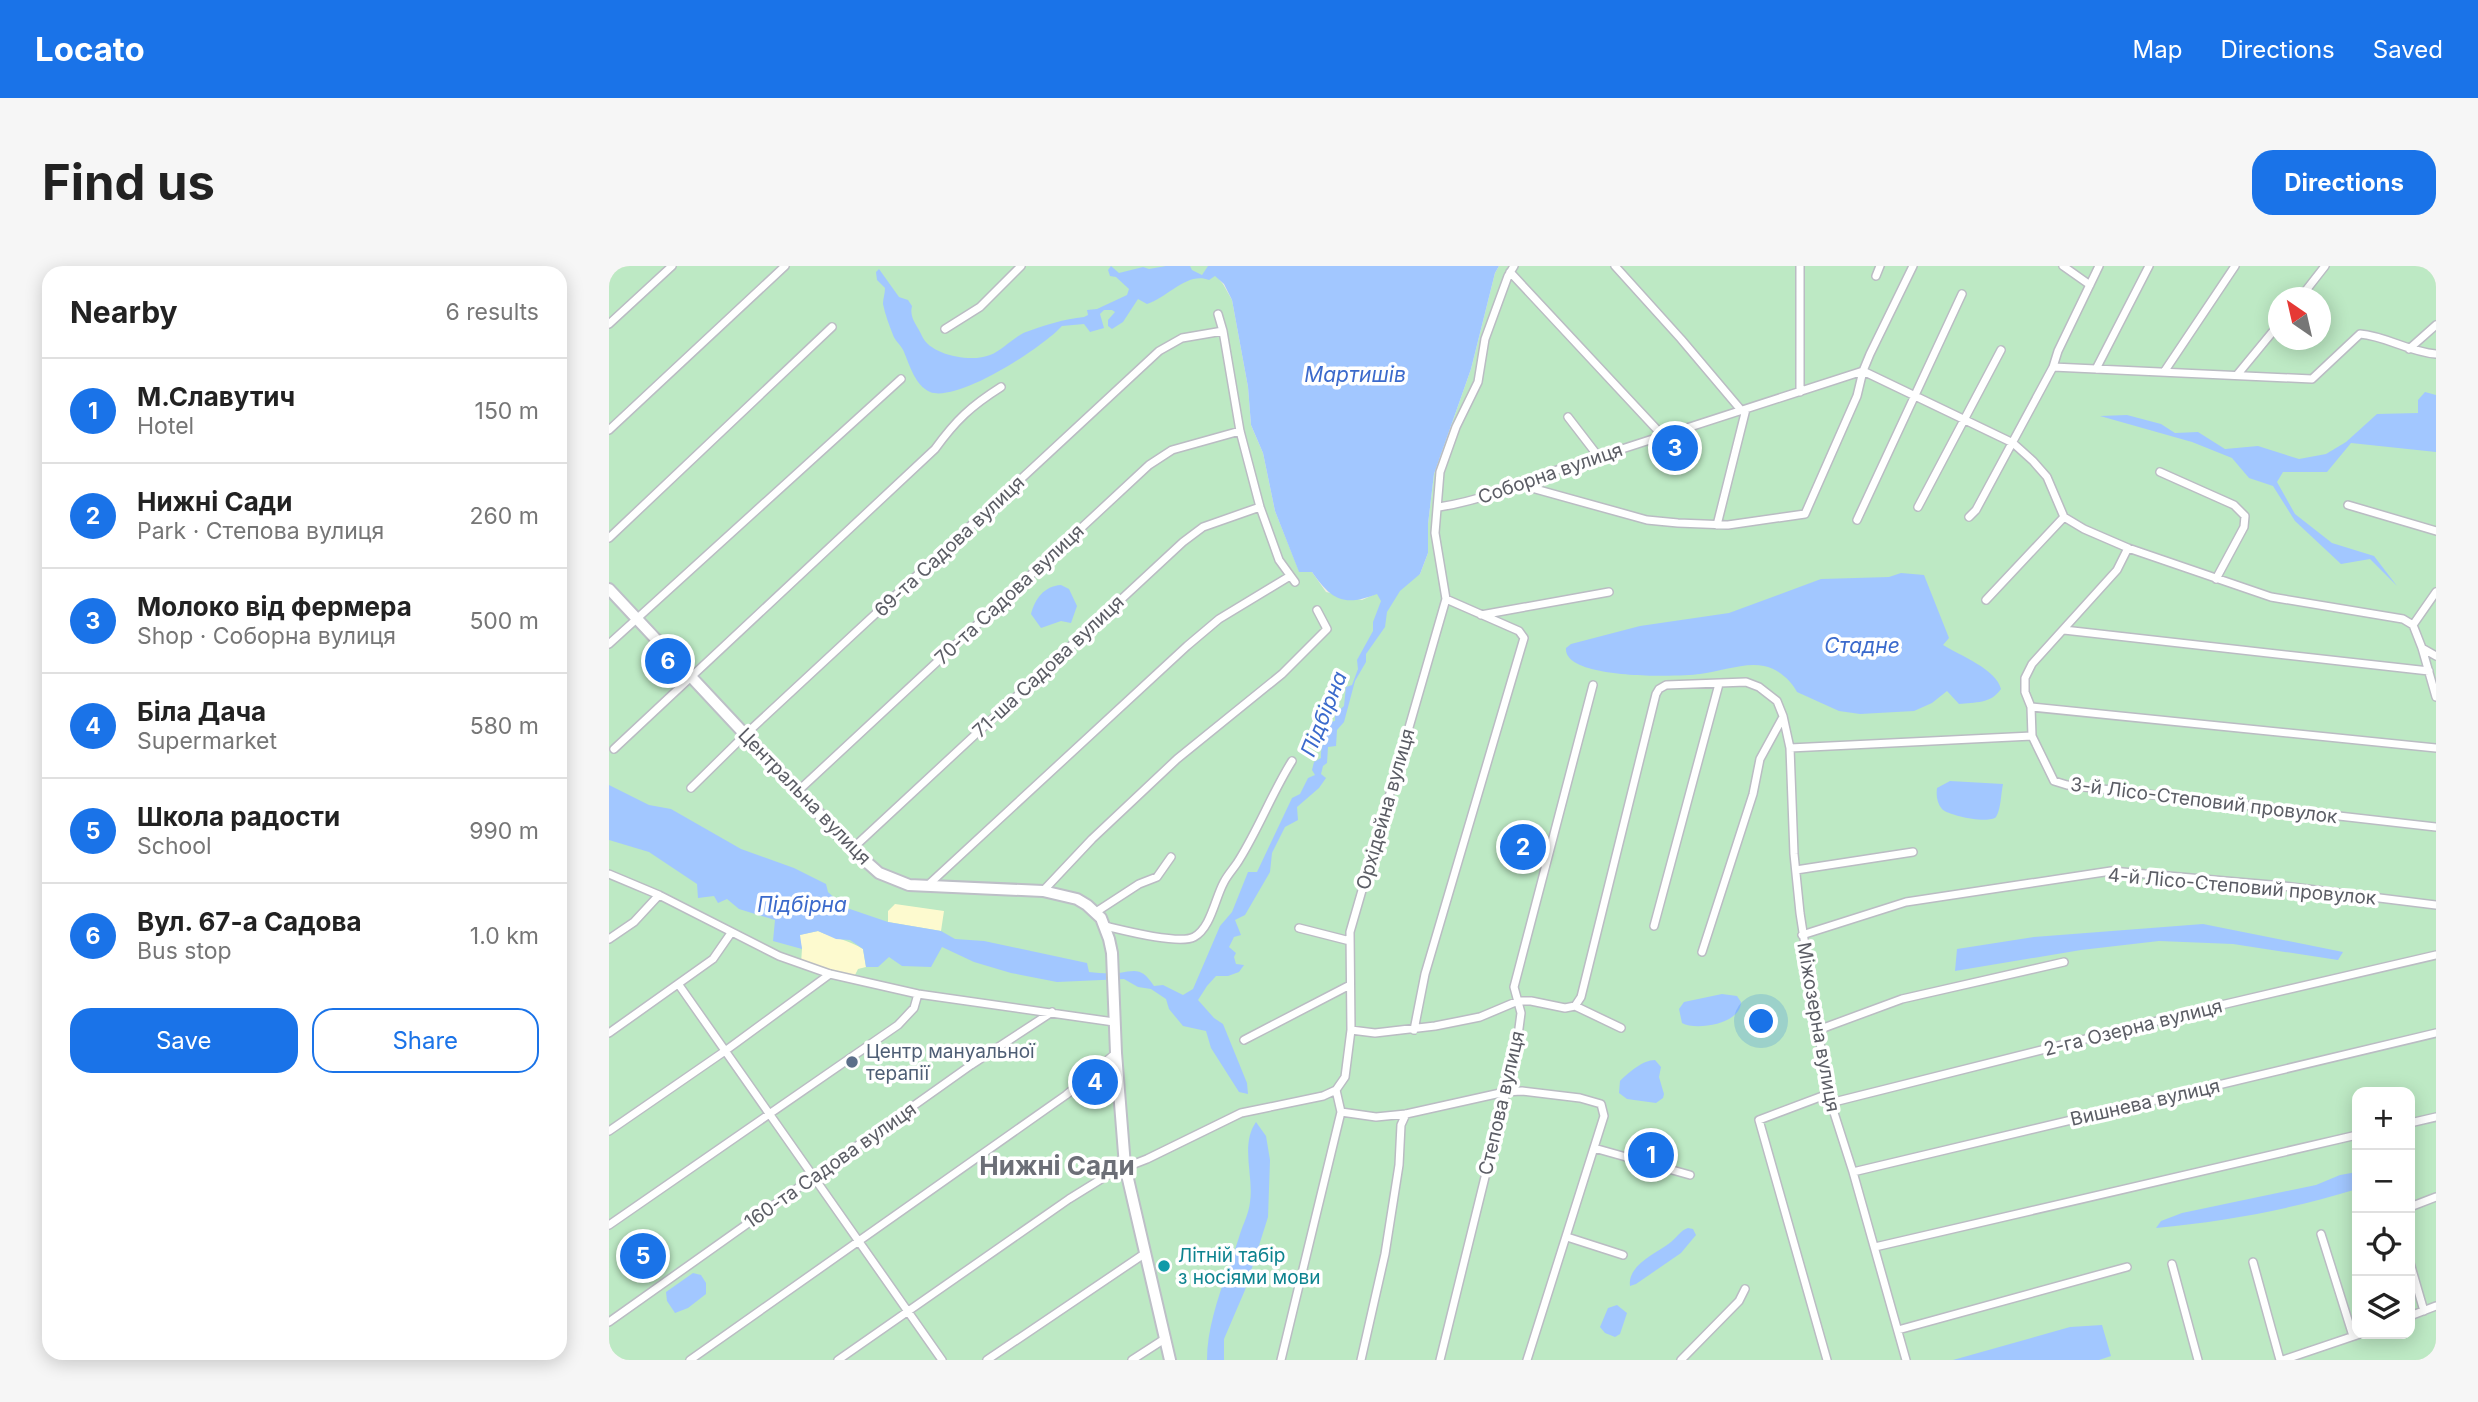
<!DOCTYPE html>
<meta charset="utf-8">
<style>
:root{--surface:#fff;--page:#f6f6f6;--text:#222;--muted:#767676;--line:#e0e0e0;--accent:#1a73e8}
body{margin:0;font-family:Inter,sans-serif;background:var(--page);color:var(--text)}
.controls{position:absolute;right:21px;bottom:21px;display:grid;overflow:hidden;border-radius:14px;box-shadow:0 4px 18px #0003}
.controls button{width:63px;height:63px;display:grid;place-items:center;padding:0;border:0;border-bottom:2px solid var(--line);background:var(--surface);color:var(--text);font:35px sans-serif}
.compass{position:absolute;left:1659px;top:21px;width:63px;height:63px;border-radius:50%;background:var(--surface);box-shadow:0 4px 18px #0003;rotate:326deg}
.you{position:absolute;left:1153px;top:756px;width:24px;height:24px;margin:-18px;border:5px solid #fff;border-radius:50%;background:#1a73e8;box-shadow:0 0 0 10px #1a73e833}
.badge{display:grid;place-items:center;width:46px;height:46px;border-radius:50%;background:var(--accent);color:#fff;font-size:23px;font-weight:700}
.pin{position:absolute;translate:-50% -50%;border:4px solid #fff;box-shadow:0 2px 7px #0006}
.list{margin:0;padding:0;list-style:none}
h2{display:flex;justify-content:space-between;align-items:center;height:91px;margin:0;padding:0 28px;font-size:30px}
h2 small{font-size:23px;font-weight:400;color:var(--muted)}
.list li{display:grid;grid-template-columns:46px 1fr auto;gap:21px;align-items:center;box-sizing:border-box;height:105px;padding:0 28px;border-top:2px solid var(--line)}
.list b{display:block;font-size:26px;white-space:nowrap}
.list p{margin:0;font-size:23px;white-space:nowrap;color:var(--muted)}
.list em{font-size:23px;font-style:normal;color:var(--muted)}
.actions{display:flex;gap:14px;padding:21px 28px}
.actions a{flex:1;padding:16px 0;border:2px solid var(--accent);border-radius:21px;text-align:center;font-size:24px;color:var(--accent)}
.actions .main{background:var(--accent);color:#fff}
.icon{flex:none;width:38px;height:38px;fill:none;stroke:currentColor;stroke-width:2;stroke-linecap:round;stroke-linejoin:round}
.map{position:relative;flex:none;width:1827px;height:1094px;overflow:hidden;border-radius:21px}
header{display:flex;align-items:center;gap:42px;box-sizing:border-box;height:98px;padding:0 35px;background:var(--accent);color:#fff}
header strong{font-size:33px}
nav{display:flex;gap:38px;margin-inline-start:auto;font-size:24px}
.intro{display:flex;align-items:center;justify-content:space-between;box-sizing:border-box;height:168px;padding:0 42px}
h1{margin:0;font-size:49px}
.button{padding:18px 32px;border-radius:21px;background:var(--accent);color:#fff;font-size:24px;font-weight:700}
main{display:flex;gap:42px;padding:0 42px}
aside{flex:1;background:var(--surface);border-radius:21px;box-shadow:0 4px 18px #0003}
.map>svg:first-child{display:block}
.green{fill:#bde9c4;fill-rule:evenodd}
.sand{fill:#fdfacf}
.water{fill:#a2c7ff}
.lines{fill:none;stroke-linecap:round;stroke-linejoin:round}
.street-casing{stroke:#babcc3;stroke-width:10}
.secondary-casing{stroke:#bdbfc7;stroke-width:14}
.street{stroke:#fff;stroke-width:7}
.secondary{stroke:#fff;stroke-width:10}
.service-dot{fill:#5c6f8a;stroke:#fff;stroke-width:2.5}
.culture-dot{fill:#0f9aa8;stroke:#fff;stroke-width:2.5}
.labels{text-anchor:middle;stroke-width:7;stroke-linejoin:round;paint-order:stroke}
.street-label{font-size:19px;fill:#5b5d65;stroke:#fff}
.service-label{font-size:19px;fill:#4e5e75;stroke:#fff;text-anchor:start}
.culture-label{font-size:19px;fill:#0d838f;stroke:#fff;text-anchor:start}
.water-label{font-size:21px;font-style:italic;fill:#3b6acc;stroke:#fff}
.district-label{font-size:26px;font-weight:bold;fill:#6c6f77;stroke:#fff}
</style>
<header>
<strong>Locato</strong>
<nav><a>Map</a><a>Directions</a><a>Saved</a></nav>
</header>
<div class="intro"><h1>Find us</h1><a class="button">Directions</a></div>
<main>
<aside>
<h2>Nearby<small>6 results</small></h2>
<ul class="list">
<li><span class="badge">1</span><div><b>М.Славутич</b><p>Hotel</p></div><em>150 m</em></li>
<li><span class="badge">2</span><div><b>Нижні Сади</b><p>Park · Степова вулиця</p></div><em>260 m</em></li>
<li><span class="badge">3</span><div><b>Молоко від фермера</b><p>Shop · Соборна вулиця</p></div><em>500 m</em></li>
<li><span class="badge">4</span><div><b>Біла Дача</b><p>Supermarket</p></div><em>580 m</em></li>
<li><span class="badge">5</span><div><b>Школа радости</b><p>School</p></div><em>990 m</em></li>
<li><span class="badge">6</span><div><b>Вул. 67-а Садова</b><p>Bus stop</p></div><em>1.0 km</em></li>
</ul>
<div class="actions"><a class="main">Save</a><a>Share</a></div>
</aside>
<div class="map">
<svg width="1827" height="1094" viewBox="0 0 1827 1094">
<rect width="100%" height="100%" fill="#efeee2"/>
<!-- green -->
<path class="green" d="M0 0H599L614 18 623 34 639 121 642 159 654 187 666 245 690 305 703 306 717 326 753 334 811 308 819 287V258L825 208 862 103 886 7 890 0H1827V1094H0ZM1670 32H1712V74H1670ZM1748 826H1801V1068H1748Z"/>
<!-- sand -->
<path class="sand" d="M286 638 335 645 332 665 279 656V645Z
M209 665C225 672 240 674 254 683L257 701 249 703 244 713 192 697 193 683 190 669Z"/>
<!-- water -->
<path class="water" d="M502 0 510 7 534 1 540 3 557 0H581L583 4 593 9 599 0H890L886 7 862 103 825 208 819 258V287L811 308 791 325 778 346 776 361 757 388V396L746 415 735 456 728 464 727 480 719 481 718 497 714 500 712 508 717 512 710 522 688 541 689 554 676 561 663 587 661 606 636 649 626 654 632 669 625 671 620 681 627 687 625 691 627 698 635 699 630 706 619 710H607L598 720 589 734 605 752 614 758 638 817 639 828 630 826 602 782 597 765 574 760 560 743 557 733 542 723 529 721 515 713 448 716 402 707 365 696 333 681 322 701 293 700 280 691 269 701H257L254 683 241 674 227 673 209 665 191 669 193 683 164 675 166 654 130 643 118 633 109 637 105 630 89 632 88 618 40 586 0 574V519L40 539 62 543 132 583 185 602 217 618 219 626 235 641 279 656 332 665 346 673 375 675 478 697 480 706C489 707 500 708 510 707 528 704 533 702 545 720L554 719 574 729 584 723 611 660 623 646 639 606H648L683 532 691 528 699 512 706 509 703 504 705 496 712 492C711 482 717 474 715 463L721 456 726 455V448L735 440 737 421 743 419 749 403 748 394 764 365V356L772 335 768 328C734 341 723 334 703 306H690L666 245 654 187 642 159 639 121 623 34 615 18 606 10 600 14C579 5 559 31 538 38L529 33 514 56 503 63 499 60V54L506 46 503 44H495L491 48 495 62 481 66 475 58 453 60C434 81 349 137 321 126 306 119 301 100 295 86 293 80 286 75 284 69 280 59 276 48 274 38 274 32 276 28 276 22L268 14 267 6 270 3 290 31 299 34 303 40C300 52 308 59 313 70 321 89 362 97 381 89 394 84 404 71 417 66 436 59 455 53 475 51L479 49 478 44 488 43 518 29 520 23 507 11 501 10 499 4Z
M1816 126 1827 129V186L1742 177 1718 206H1674L1668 216 1686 248 1723 277 1765 290 1788 320 1761 293 1732 298 1686 255 1664 220 1640 212 1623 192 1583 176 1491 150 1518 149 1552 158 1566 167 1589 166 1616 183 1649 180 1690 193 1717 188 1737 176 1768 148 1809 147V134Z
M1292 307 1315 309 1340 372 1334 379C1352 390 1387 403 1392 423 1382 438 1366 436 1350 438L1338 425 1323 437 1305 445 1251 448 1230 445 1188 426C1183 415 1168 402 1155 400 1135 396 1111 406 1091 408 1068 411 954 414 957 382L962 378 1031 360 1120 347 1212 313 1280 311Z
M452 319 460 323 468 340 462 357 452 355 432 362 422 348C426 333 435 320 452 319Z
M1341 515 1394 518C1392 527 1392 543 1387 551 1380 558 1340 550 1333 543 1328 537 1327 530 1328 522Z
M1594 658 1734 686 1729 694 1624 678 1550 675 1472 684 1346 705 1348 683 1425 671Z
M1113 728 1128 730 1132 736C1132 758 1087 765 1073 757L1070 743 1075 736Z
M1046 794 1052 801 1050 811 1055 828 1054 832 1047 837 1018 833 1010 827 1011 815C1020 806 1034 794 1046 794Z
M647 856 657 870 661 894 659 951 636 1024 615 1073V1094H598C598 1052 619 1007 631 968 634 958 640 947 641 936 645 910 631 879 647 856Z
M1748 906V923C1680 944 1617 955 1547 962L1552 955 1573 947 1707 919 1731 909Z
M1079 962 1084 963 1087 969 1072 987 1027 1018 1021 1020C1018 999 1048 987 1062 976 1068 971 1072 964 1079 962Z
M84 1007 92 1009 97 1017V1028L79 1042 66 1047 58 1035 57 1026Z
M1008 1039 1018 1047 1011 1068 1006 1071 996 1067 991 1061 999 1042Z
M1493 1059 1502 1090 1490 1094H1344L1461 1061Z"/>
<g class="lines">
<defs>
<path id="street" d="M1006 0 1072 73 1132 144
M1454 0 1481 19
M901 6 1053 169
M1267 10 1271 0
M1691 32 1716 0
M609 48 614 65 631 165 651 241 670 294 686 316
M0 58 63 0
M336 63 371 41 412 0
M1800 83 1827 59
M1444 101 1703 113 1751 68C1777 70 1800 86 1827 88
M1487 103 1540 0
M1555 106 1626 0
M1628 109 1670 58
M1191 126V0
M959 151 989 190
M0 164 176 0
M1551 206 1625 239 1636 250 1635 261 1607 313
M912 219 1038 254 1069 257 1119 259 1196 248 1248 130 1254 105 1261 88 1304 0
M1739 239 1827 265
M830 241C869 235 908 220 945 205L1254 105 1404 177 1424 195 1438 211 1455 251 1475 263 1519 282 1662 331 1794 353 1804 359
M1309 241 1392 84
M1360 251 1367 244 1444 101 1449 85 1490 0
M1248 254 1353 28
M1108 259 1137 143
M0 272 223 61
M1519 282 1508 304 1423 398 1416 412V426L1422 441 1423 470 1445 515 1458 519 1827 561
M1377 334 1455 251
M872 349 1000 326
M1804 359 1813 382 1827 431
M1804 359 1827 326
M1455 364 1820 405
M0 378 292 113
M1813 382 1827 390
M1422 441 1827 482
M1181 482 1423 470
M5 483 326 183C347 154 362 140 392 121
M82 522 139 466 550 85 573 72 614 65
M189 525 540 199 563 184 631 165
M243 583 574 276 594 261 651 241
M1187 604 1304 586
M0 608 50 629 170 690 221 708 309 728 505 756
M318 620 578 380 610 353 681 310
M434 625 483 573 568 493 673 408 718 363 708 344
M487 646 530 618 548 611 562 591
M496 660C513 664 570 679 585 671 602 662 606 632 615 616 619 608 626 601 630 594 650 562 663 527 683 495
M1045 660 1110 418
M690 662 741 675
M1193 669 1297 636 1502 605 1674 620 1827 639
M0 673 25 656 50 629
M1093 686 1144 528 1151 493 1174 451
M70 719 333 1094
M966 740 972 731 1047 428 1050 423 1057 419 1137 416 1150 421 1168 435 1174 450 1181 482 1185 588 1191 647 1219 828 1244 906 1297 1094
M742 764 766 767 826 760 871 751 909 735H922L956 742 966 740 1012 762
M805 764 816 708 915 372 910 365 837 333
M1209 764 1293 733 1455 696
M0 767 104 693 122 667
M635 774 741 719
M727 824 736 811 742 764 741 666 837 333 826 267 831 206 847 161 869 116 876 73 899 10 905 0
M1221 837 1608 740 1827 689
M732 846 767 851 797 848 896 826 913 825 971 832 992 838 995 850 918 1094
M1801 857 1827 851
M0 865 116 785 221 708
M985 882 1081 909
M1244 906 1827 767
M1801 941 1827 931
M0 959 289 759 305 742 309 728
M1712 968 1744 1070
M958 971 1014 989
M1266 981 1748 869
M1644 996 1671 1094
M1801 997 1815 1045
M1563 998 1589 1094
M1801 1050 1827 1040
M0 1056 362 799 443 746
M1289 1064 1518 1001
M81 1094 457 829 507 787
M229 1094 460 933 502 907 538 893 632 847 714 830 727 824
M378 1094 535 988
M523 1094 557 1072
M672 1094 732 846 727 824
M752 1094 776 988 790 899 792 859 797 848
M831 1094 907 785 912 747 905 721 984 419
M1072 1094 1130 1035 1136 1023
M1218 1094 1150 854 1219 828
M1674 1094 1751 1068"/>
<path id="secondary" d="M0 323 243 583 270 607 300 619 434 625 468 633 478 639 492 652 500 673 503 687 507 787 516 900 561 1094"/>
</defs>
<!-- street casing -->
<use href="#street" class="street-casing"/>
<!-- secondary casing -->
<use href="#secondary" class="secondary-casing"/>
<!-- street -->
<use href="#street" class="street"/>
<!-- secondary -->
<use href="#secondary" class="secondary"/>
</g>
<!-- markers -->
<circle class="service-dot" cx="243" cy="796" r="7"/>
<circle class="culture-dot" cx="555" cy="1000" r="7"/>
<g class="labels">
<!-- street labels -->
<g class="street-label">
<text transform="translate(941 207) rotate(-19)" y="7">Соборна вулиця</text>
<text transform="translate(340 280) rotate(-43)" y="7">69-та Садова вулиця</text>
<text transform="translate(400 328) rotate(-43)" y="7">70-та Садова вулиця</text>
<text transform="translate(439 400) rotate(-43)" y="7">71-ша Садова вулиця</text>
<text transform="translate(196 530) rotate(46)" y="7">Центральна вулиця</text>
<text transform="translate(1595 534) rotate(7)" y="7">3-й Лісо-Степовий провулок</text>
<text transform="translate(776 543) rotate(-74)" y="7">Орхідейна вулиця</text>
<text transform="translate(1633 620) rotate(5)" y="7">4-й Лісо-Степовий провулок</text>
<text transform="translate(1210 761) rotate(80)" y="7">Міжозерна вулиця</text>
<text transform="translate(1524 761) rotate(-14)" y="7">2-га Озерна вулиця</text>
<text transform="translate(1536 836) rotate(-13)" y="7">Вишнева вулиця</text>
<text transform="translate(892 837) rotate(-77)" y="7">Степова вулиця</text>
<text transform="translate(221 899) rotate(-35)" y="7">160-та Садова вулиця</text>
</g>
<!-- service labels -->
<g class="service-label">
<text x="257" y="792">Центр мануальної<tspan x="257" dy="22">терапії</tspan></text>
</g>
<!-- culture labels -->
<g class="culture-label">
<text x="569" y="996">Літній табір<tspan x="569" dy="22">з носіями мови</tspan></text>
</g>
<!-- water labels -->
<g class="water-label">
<text x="746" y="116">Мартишів</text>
<text x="1253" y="387">Стадне</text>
<text transform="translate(715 448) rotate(-68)" y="7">Підбірна</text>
<text x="193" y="646">Підбірна</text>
</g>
<!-- district labels -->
<g class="district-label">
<text x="448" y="909">Нижні Сади</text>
</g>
</g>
</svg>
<div class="controls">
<button>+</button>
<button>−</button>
<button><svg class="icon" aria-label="locate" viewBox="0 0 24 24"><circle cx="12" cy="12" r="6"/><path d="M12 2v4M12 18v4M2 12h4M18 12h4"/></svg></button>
<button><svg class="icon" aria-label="layers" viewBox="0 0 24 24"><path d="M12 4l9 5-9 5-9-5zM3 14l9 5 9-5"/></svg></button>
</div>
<svg class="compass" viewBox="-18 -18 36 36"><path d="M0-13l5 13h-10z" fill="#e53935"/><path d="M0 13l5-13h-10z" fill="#767676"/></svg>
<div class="you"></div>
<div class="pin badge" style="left:1042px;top:889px">1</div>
<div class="pin badge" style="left:914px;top:581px">2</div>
<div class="pin badge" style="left:1066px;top:182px">3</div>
<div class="pin badge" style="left:486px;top:816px">4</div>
<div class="pin badge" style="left:34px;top:990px">5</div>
<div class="pin badge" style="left:59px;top:395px">6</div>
</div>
</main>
